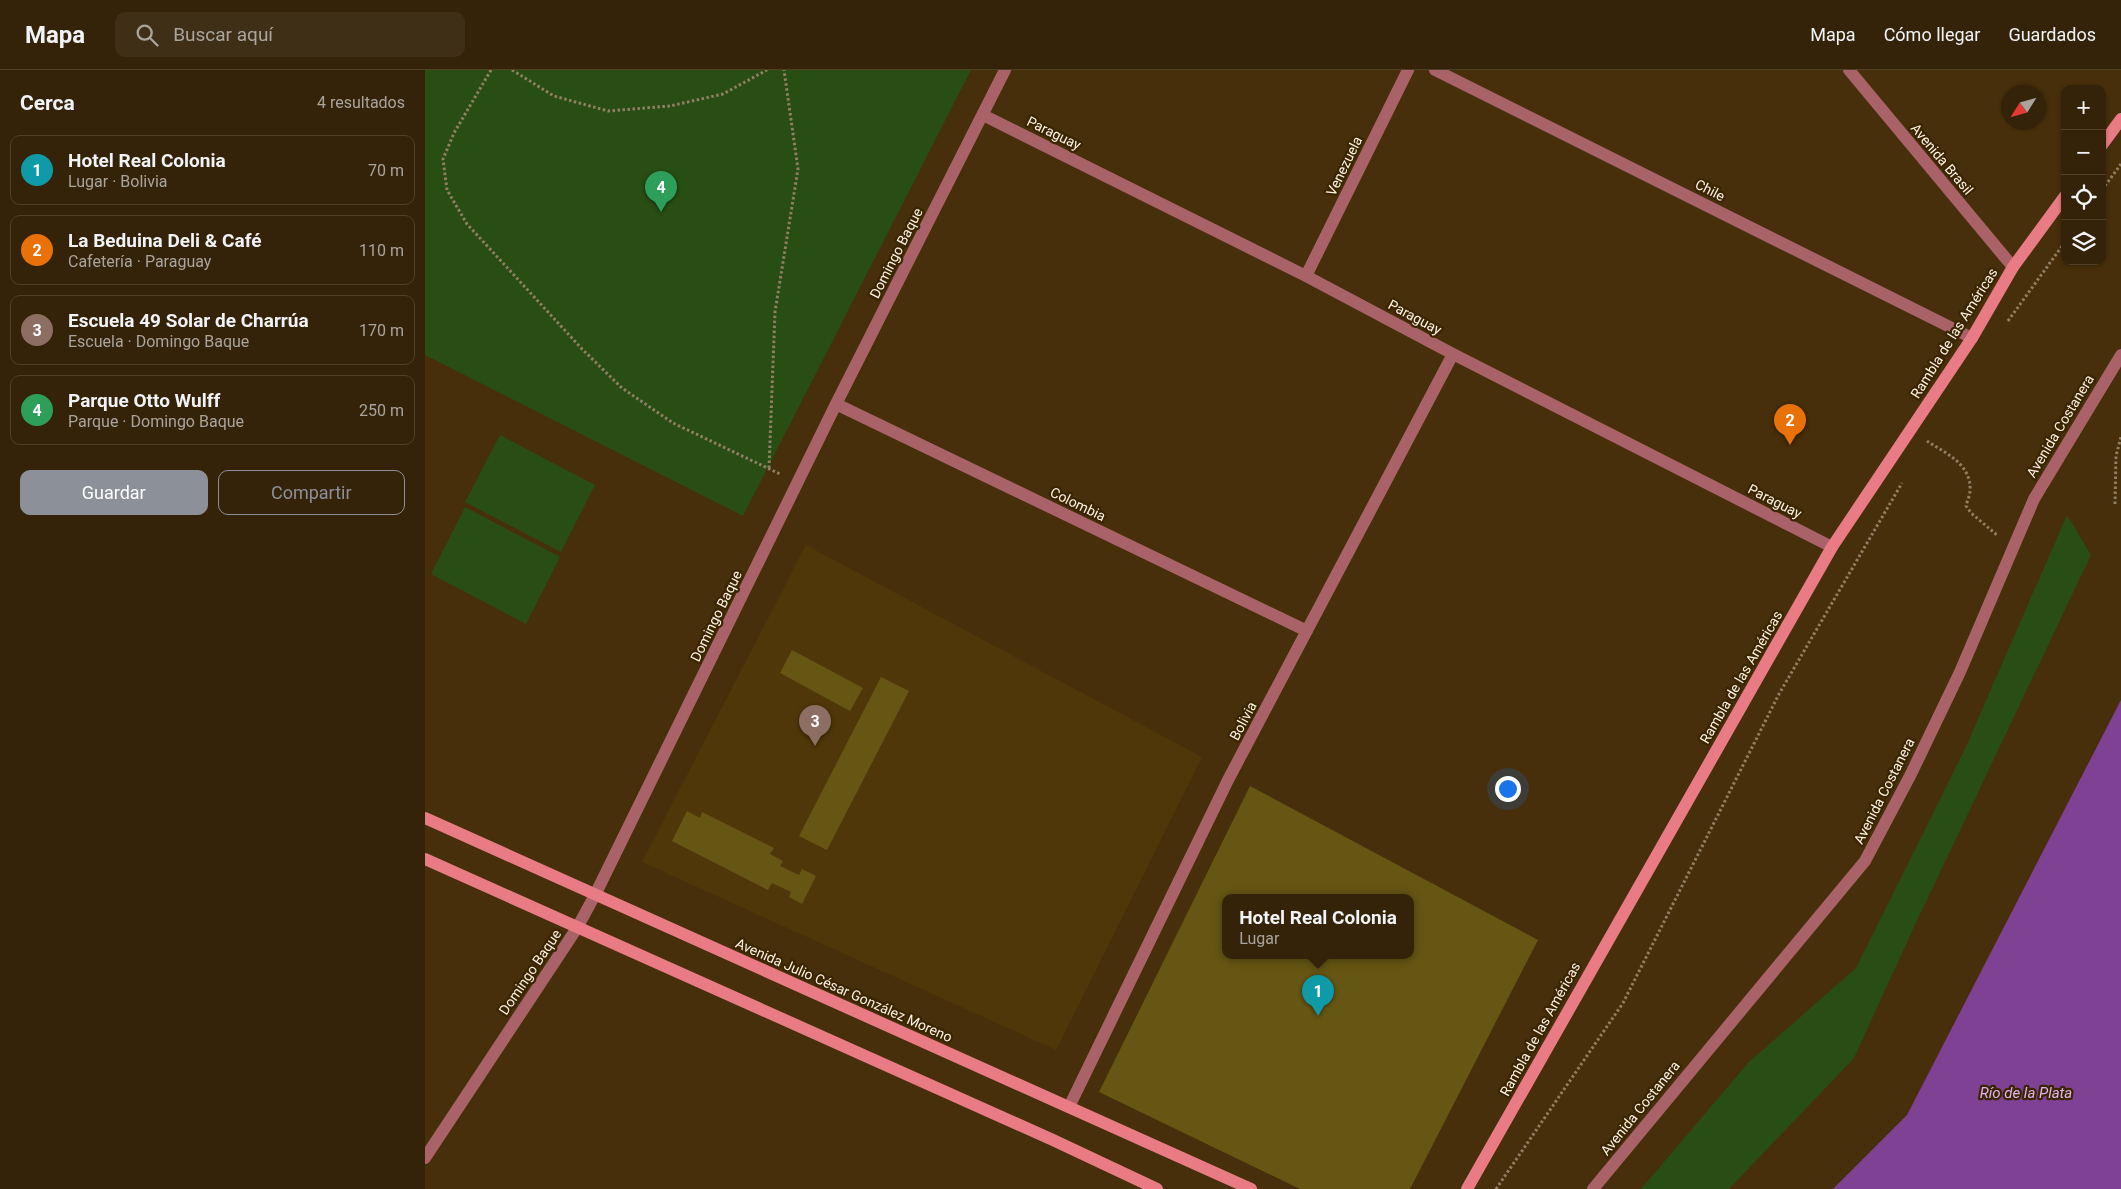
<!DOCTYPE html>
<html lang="es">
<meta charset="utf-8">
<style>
:root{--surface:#342308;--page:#3f2f16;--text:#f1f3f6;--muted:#a9a49c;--line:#4e4029;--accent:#8c9099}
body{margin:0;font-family:Roboto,sans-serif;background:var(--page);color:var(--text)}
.controls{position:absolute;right:15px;top:15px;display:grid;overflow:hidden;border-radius:10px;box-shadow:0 1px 4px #0004}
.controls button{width:45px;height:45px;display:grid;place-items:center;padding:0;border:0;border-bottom:1px solid var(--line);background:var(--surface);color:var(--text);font:25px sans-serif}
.compass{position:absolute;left:1576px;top:15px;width:45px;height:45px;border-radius:50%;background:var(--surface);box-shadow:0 1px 4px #0004;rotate:233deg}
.you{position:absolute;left:1082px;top:718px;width:18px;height:18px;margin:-12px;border:4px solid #fff;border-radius:50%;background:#1a73e8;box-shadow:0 0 0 8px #1a73e833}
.badge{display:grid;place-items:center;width:32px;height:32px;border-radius:50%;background:var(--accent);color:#fff;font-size:16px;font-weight:700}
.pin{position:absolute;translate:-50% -41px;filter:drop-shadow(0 1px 2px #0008)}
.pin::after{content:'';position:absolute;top:26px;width:18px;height:15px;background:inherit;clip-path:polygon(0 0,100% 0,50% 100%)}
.popup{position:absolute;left:797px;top:824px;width:192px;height:65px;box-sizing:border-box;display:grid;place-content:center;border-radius:10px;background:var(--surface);filter:drop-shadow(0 1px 4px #0005);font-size:16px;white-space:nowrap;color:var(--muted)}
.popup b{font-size:19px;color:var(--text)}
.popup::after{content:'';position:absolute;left:50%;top:100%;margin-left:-10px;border:10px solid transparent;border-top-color:var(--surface)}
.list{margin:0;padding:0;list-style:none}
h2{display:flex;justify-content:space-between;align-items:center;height:65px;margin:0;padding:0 20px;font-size:21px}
h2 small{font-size:16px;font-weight:400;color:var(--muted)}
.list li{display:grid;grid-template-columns:32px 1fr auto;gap:15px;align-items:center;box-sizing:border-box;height:70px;margin:0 10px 10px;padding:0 10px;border:1px solid var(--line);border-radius:10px}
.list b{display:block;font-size:19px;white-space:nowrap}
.list p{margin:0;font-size:16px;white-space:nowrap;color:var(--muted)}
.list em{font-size:16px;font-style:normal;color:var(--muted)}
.actions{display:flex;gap:10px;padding:15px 20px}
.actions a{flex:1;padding:11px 0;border:1px solid var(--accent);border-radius:10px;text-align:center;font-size:18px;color:var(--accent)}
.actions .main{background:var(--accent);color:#fff}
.icon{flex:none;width:28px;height:28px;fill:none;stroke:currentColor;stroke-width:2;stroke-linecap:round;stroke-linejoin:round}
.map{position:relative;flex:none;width:1696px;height:1119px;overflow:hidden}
header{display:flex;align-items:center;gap:30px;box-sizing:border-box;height:70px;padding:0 25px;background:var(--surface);border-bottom:1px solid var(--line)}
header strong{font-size:24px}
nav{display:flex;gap:28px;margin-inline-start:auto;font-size:18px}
.search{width:350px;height:45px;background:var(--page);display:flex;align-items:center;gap:12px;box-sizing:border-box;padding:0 18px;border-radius:10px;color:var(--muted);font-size:19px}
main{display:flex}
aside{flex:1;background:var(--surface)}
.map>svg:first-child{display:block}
.built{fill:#50370a}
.green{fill:#294e13}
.water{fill:#7e4194}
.building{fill:#655614;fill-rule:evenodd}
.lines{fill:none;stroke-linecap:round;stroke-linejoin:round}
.path{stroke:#917f63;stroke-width:3;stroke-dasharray:2.5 2.5;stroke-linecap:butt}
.street{stroke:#a96368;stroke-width:12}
.secondary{stroke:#e97b84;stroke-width:12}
.labels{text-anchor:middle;stroke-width:4.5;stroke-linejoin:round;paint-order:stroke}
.street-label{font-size:14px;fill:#fef3e5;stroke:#3b2500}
.water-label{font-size:15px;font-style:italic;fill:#e2b3f4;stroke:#3b2500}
</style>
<header>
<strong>Mapa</strong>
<div class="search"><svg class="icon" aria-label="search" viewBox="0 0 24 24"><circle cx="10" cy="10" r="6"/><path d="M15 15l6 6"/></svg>Buscar aquí</div>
<nav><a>Mapa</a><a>Cómo llegar</a><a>Guardados</a></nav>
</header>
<main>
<aside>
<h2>Cerca<small>4 resultados</small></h2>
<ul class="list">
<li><span class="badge" style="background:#0f9aa8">1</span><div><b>Hotel Real Colonia</b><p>Lugar · Bolivia</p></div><em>70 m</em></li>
<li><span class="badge" style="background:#e8710a">2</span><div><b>La Beduina Deli &amp; Café</b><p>Cafetería · Paraguay</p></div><em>110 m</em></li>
<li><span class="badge" style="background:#8d6e63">3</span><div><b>Escuela 49 Solar de Charrúa</b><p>Escuela · Domingo Baque</p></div><em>170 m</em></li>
<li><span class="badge" style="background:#2e9e5b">4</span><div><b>Parque Otto Wulff</b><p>Parque · Domingo Baque</p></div><em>250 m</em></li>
</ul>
<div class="actions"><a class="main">Guardar</a><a>Compartir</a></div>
</aside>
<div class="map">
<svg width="1696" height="1119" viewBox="0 0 1696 1119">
<rect width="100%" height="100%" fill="#462f0a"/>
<!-- built -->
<path class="built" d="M381 475 777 687 631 980 217 792Z"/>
<!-- green -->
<path class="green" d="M0 0H546L318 446 0 285Z
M75 365 170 415 136 482 40 432Z
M40 437 135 487 101 554 6 504Z
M1642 445 1666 485 1489 857 1429 988 1304 1119H1216L1323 993 1431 898 1539 681Z"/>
<!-- water -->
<path class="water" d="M1696 630V1119H1408L1482 1045Z"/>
<!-- building -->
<path class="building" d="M367 580 438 618 425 641 355 603Z
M456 607 484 621 402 780 374 766Z
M825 716 1113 870 985 1119H875L674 1022ZM800 827H986V885H800Z
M262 741 275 748 277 742 349 778 345 784 358 791 355 796 374 805 377 799 391 806 377 834 364 827 366 822 347 813 343 820 247 771Z"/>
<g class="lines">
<!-- path -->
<path class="path" d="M66 0 29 63 18 89 22 120 42 154 157 279 197 318 248 353 355 404
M87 0 129 26 183 41 245 36 298 24 342 0
M1677 120 1696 94
M1583 251 1640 172
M1502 371C1520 383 1547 394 1545 421 1545 426 1542 431 1541 436L1546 443 1572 465
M344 398 350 242 373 99 359 0
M1690 434 1691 386 1696 367
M1071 1119 1198 933 1354 624 1477 413"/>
<!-- street -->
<path class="street" d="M1010 0 1547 268
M1424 0 1588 197
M558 45 881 206 1028 284 1407 477
M881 206 983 0
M411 334 882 561
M644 1037 803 710 1028 284
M0 1088 152 858 170 825 411 334 580 0
M1168 1119 1440 791 1486 704 1535 602 1609 429 1696 285"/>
<!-- secondary -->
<path class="secondary" d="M1677 75 1696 49
M0 748 826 1119
M0 789 628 1070 732 1119
M1042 1119 1407 477 1547 268 1588 197 1640 126"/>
</g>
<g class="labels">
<!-- street labels -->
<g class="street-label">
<text transform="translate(629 63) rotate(26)" y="5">Paraguay</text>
<text transform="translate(1517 89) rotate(50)" y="5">Avenida Brasil</text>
<text transform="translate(919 96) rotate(-64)" y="5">Venezuela</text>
<text transform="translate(1285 120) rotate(27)" y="5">Chile</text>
<text transform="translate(471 183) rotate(-63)" y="5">Domingo Baque</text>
<text transform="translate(990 247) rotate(28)" y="5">Paraguay</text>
<text transform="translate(1529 263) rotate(-58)" y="5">Rambla de las Américas</text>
<text transform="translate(1635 356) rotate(-59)" y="5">Avenida Costanera</text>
<text transform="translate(1350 431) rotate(27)" y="5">Paraguay</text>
<text transform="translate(653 434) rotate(26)" y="5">Colombia</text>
<text transform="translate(291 546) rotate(-64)" y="5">Domingo Baque</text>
<text transform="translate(1316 607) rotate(-60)" y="5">Rambla de las Américas</text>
<text transform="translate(818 651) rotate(-62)" y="5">Bolivia</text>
<text transform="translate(1459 721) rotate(-63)" y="5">Avenida Costanera</text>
<text transform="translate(105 902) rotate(-56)" y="5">Domingo Baque</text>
<text transform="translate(419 920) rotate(24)" y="5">Avenida Julio César González Moreno</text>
<text transform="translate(1115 959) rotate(-61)" y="5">Rambla de las Américas</text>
<text transform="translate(1215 1038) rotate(-51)" y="5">Avenida Costanera</text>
</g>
<!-- water labels -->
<g class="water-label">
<text x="1601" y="1028">Río de la Plata</text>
</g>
</g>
</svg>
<div class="controls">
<button>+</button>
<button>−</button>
<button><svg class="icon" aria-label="locate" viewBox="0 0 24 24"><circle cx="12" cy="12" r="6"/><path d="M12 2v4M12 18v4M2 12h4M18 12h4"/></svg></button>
<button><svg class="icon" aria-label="layers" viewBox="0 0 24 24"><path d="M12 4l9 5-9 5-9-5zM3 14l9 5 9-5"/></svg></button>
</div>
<svg class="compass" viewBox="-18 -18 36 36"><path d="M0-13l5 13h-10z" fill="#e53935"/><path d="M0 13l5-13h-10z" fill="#a9a49c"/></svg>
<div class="you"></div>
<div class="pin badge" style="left:893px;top:946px;background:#0f9aa8">1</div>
<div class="popup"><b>Hotel Real Colonia</b>Lugar</div>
<div class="pin badge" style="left:1365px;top:375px;background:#e8710a">2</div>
<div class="pin badge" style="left:390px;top:676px;background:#8d6e63">3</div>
<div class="pin badge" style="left:236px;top:142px;background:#2e9e5b">4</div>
</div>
</main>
